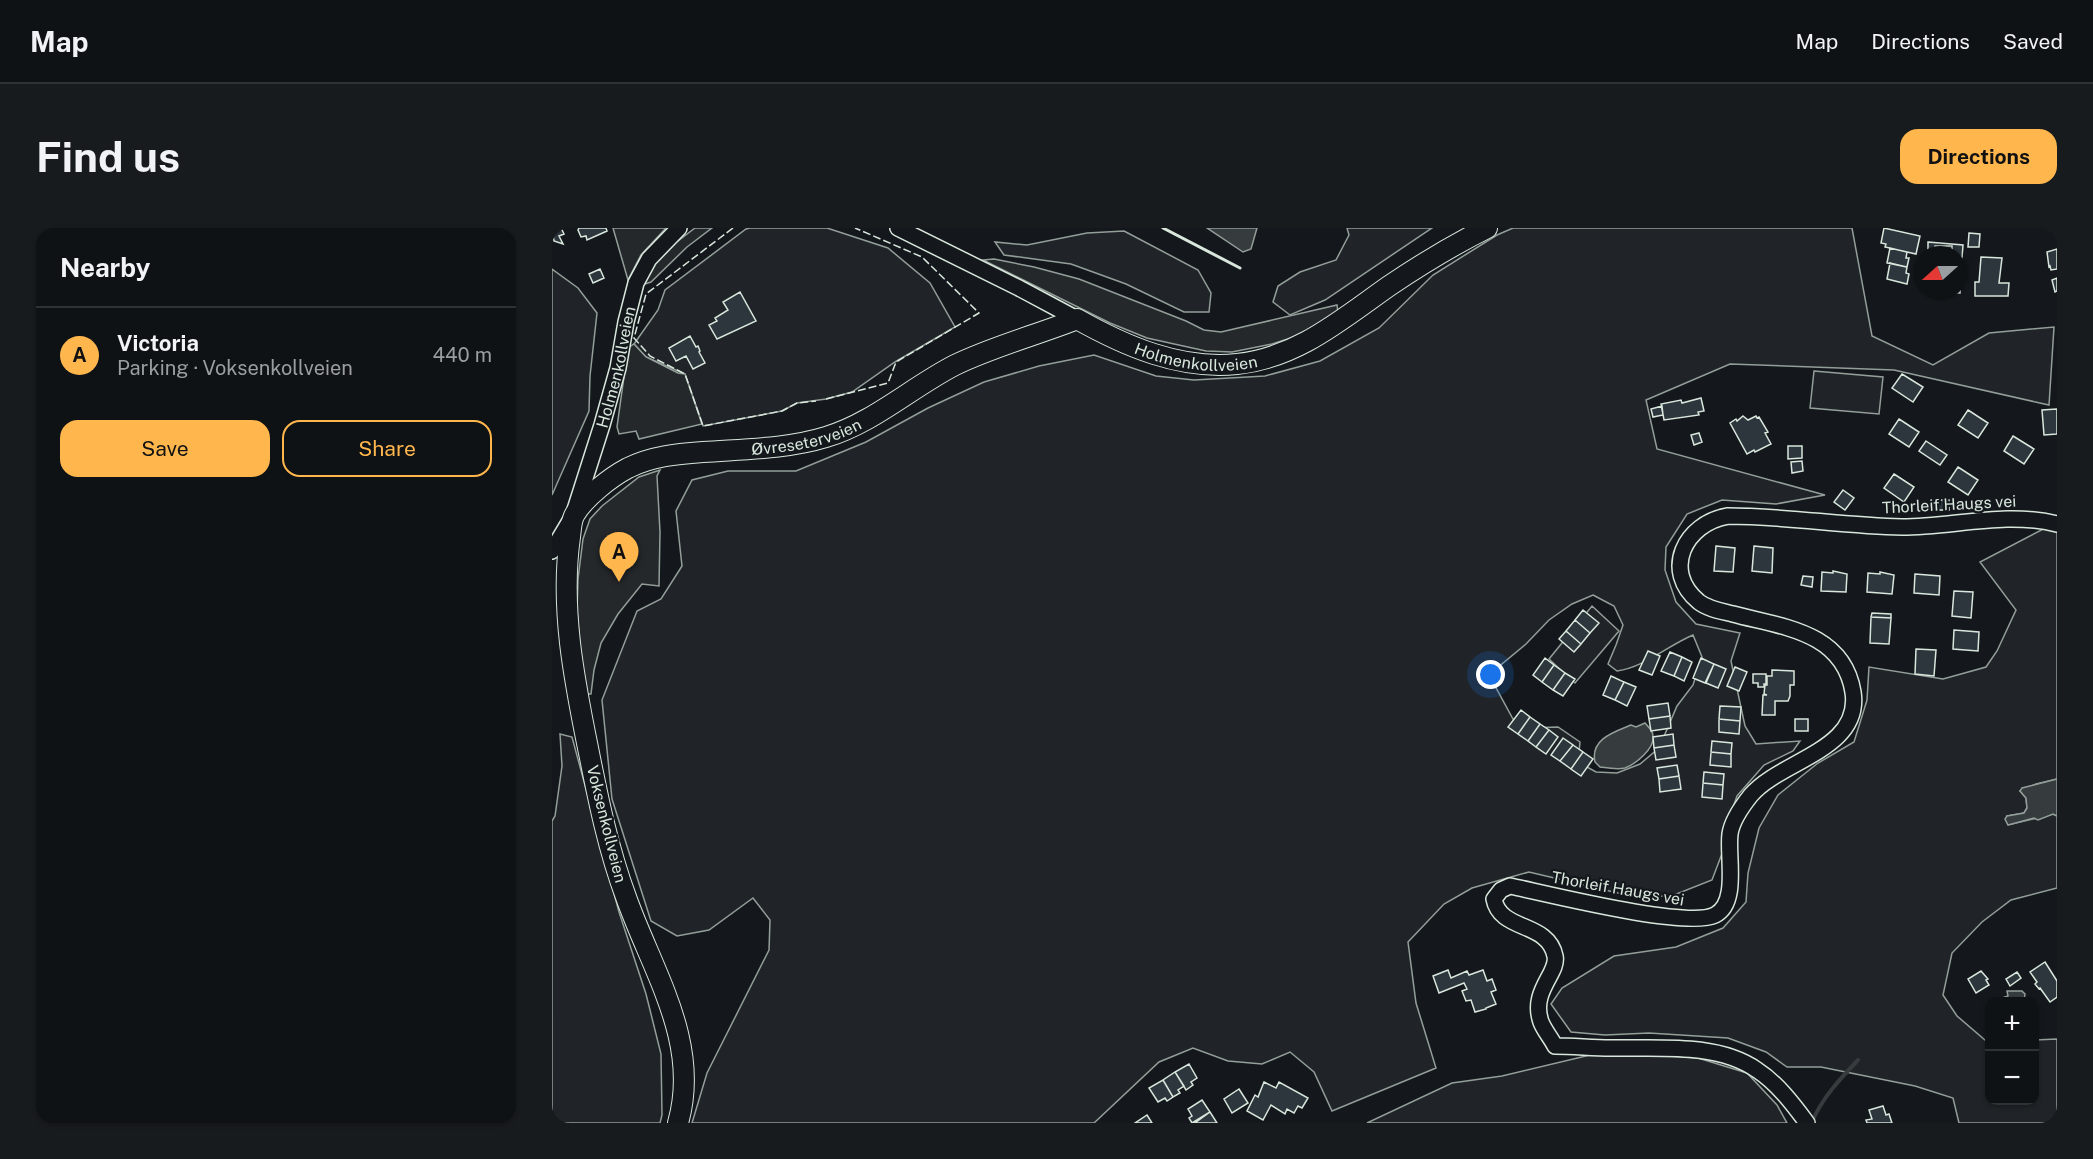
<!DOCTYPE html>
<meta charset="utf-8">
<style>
:root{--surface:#0f1215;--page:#181b1e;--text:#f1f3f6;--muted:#9b9ea0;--line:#2f3234;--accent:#ffb74d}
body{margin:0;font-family:"Public Sans",sans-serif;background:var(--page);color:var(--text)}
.controls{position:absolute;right:18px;bottom:18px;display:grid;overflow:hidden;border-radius:12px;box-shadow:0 2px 4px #0004}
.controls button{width:54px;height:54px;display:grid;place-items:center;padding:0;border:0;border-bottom:2px solid var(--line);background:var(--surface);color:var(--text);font:30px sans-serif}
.compass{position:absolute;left:1361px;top:18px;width:54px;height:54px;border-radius:50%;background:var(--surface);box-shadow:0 2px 4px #0004;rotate:249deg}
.you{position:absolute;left:939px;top:447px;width:21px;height:21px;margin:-15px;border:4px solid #fff;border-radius:50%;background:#1a73e8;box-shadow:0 0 0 9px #1a73e833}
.badge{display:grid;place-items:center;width:39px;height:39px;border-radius:50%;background:var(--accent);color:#111;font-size:20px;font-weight:700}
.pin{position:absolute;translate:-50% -50px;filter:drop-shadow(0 2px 3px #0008)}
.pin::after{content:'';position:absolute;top:32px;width:21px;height:18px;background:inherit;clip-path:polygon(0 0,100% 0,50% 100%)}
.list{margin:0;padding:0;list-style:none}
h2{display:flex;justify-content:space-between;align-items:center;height:78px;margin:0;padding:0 24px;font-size:26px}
h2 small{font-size:20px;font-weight:400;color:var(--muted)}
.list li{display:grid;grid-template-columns:39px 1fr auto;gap:18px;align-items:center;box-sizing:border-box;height:96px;padding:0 24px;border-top:2px solid var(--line)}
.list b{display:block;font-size:22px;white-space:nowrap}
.list p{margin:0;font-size:20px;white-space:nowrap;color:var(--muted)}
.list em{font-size:20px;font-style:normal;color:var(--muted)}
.actions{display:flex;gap:12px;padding:18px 24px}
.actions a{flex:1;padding:14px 0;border:2px solid var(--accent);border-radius:18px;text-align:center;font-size:21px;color:var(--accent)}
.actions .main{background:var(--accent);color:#111}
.map{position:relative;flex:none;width:1505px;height:895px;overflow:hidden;border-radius:18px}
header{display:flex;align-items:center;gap:36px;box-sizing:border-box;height:84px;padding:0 30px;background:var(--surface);border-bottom:2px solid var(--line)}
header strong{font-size:28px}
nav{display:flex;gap:33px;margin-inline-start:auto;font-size:21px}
.intro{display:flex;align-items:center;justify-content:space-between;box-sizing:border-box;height:144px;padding:0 36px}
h1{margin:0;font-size:42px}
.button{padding:15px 27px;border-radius:18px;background:var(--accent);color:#111;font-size:21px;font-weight:700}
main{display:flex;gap:36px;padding:0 36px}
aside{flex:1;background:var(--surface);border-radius:18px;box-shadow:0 2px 4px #0004}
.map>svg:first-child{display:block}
.green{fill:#202428;stroke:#939e99;stroke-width:1.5;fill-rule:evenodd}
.parking{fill:#24282b;stroke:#939e99;stroke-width:1.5}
.water{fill:#363b3e;stroke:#939e99;stroke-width:1.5}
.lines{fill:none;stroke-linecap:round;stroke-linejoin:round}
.stream{stroke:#363b3e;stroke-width:4}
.building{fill:#2c363c;stroke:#d8e6dc;stroke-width:1.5}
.minor-casing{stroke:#d8e6dc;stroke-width:18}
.major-casing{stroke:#d8e6dc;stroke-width:22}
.minor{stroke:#14181c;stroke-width:15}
.major{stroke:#14181c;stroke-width:20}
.fence{stroke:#d8e6dc;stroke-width:1.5;stroke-dasharray:8 3;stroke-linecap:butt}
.wall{stroke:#d8e6dc;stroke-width:3}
.labels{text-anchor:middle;stroke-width:4.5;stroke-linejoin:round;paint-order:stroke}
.street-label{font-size:16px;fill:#d8e6dc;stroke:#14181c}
</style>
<header>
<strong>Map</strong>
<nav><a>Map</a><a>Directions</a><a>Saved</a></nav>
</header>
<div class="intro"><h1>Find us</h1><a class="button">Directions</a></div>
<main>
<aside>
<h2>Nearby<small></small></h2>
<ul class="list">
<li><span class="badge">A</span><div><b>Victoria</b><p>Parking · Voksenkollveien</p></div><em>440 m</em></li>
</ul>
<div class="actions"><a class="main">Save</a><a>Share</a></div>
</aside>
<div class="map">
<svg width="1505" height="895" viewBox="0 0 1505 895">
<rect width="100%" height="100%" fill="#14181c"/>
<!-- green -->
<path class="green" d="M198 0H275L336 20 378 55 403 99 343 134 300 164 274 171 245 175 230 183 151 198 133 146 94 129 82 116 106 82 113 62 194 1Z
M795 0H880L773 72 738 87 721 74 726 58 748 44 784 32 797 7Z
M961 0H1300L1320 108 1381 137 1437 105 1502 99 1497 177 1342 142 1178 136 1094 172 1105 221 1273 267 1224 276 1170 272 1135 286 1114 319 1113 342 1124 374 1144 396 1188 405 1179 433 1193 498 1204 516 1248 513 1241 523 1212 537 1185 568 1174 600 1171 623 1160 652 1122 667 1087 670 977 644 920 660 892 676 856 714 864 775 884 840 780 883 762 844 738 824 710 836 676 833 641 820 607 834 542 895H140L155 845 217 722 218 692 201 670 157 702 125 708 99 693 60 571 50 472 85 383 109 371 130 338 124 283 140 252 176 243H244L314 214 376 180 432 154 487 138 542 127 604 148 642 152 713 148 768 133 827 100 881 47 945 7ZM1041 367 1062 378 1071 397 1064 417 1056 436 1065 443C1093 439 1115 418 1141 407L1150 429 1141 457 1125 478 1107 520 1088 536 1065 545 1044 544 1026 534 1028 514 1006 499 976 500 961 491 942 456 944 441 974 416 997 392 1020 376Z
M572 3 646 42 659 65 657 84H632L574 56 519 36 452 27 443 14 475 17 535 5Z
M0 41 26 60 45 85 38 148 37 183 0 267Z
M1262 143 1331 149 1327 186 1258 180Z
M1497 298 1505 303V551L1484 556 1468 563 1474 570 1475 580 1472 585 1455 588 1460 596 1501 586 1505 588V660L1459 672 1430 694 1400 725 1391 767 1405 788 1433 812H1437L1438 872H1482L1483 812 1505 811V895H1407L1401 870 1363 858 1269 839H1235L1214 824 1176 810 1097 805 1053 807 1019 804 999 776 1010 760 1062 728 1124 719 1171 700 1194 674 1196 645 1207 600 1226 567 1266 535 1302 514 1315 472 1317 439 1391 451 1434 439 1445 423 1464 382 1428 334Z
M1040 378 1067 403 1023 455 997 431Z
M8 506 20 509 67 684 94 766 109 826 110 887 108 895H0V593L3 588 10 538Z
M1086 826 1146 830 1195 845 1225 877 1235 895H815L900 855 950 848 1038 827Z"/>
<!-- parking -->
<path class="parking" d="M61 0H114L89 27 76 52Z
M143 0H160L135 19 99 54 90 57 96 45 113 23Z
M442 31 482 39 527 51 634 93 652 102 669 104 785 77 786 85 745 108 720 116 680 124 654 123 595 110 558 95 431 32Z
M82 116 94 129 126 145 133 146 150 196 87 211 84 203 67 206 65 199 76 120Z
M108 242 105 248 108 304 107 358 90 356 66 386 49 415 42 442 39 466H32L25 382 26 351 31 311 38 291 50 278 87 249Z"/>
<!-- water -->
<path class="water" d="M655 0H705L699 21 691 24Z
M1093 495C1096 499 1101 502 1101 508 1103 520 1084 536 1073 540 1066 542 1055 540 1048 539L1043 534C1038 511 1062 504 1079 497L1084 499Z
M1505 551V588L1501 586 1486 592 1482 590 1456 597 1453 591 1455 588 1472 585 1475 580 1474 570 1468 563 1470 560Z
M1455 763H1470L1473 766 1472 773H1441L1456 768Z"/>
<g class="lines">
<!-- stream -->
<path class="stream" d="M1260 894C1270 870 1288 851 1306 832"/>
</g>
<!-- building -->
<path class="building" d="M0 0H9L12 6 7 8 11 16 2 13Z
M27 0H54L55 3 35 12 34 8 29 9 26 2Z
M1332 0 1368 8 1364 26 1333 19 1334 16 1329 15Z
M1417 5 1428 6 1427 19H1416Z
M1376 14 1411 17 1410 30 1400 25V18H1383V27H1381L1376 23Z
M1383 18H1400V25H1403V27H1383Z
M1338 20 1355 24 1354 30H1357L1355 39 1335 35Z
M1505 21V41L1499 42 1498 38 1497 39 1495 24Z
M1429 29 1450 30 1447 55H1457L1456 68H1423V54H1427Z
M1338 35 1355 39 1354 45 1357 46 1355 56 1335 51Z
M48 41 52 50 41 55 37 46Z
M1505 50V63L1503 64 1500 52Z
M1406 55H1408V65L1388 64 1406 63Z
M188 64 204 93 165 111 157 97 165 93 163 90 176 82 171 74Z
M138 108 144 119 146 118 148 123 147 124 153 135 141 141 134 128 124 133 117 120Z
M1350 146 1371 159 1361 174 1340 160Z
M1149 170 1152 183 1146 184 1147 187 1112 192 1109 176 1129 172 1130 175Z
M1110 178 1111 187 1101 189 1099 181Z
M1505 181V206L1492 207 1490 182Z
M1416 182 1436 195 1426 210 1406 197Z
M1191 188 1196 192 1204 188 1205 190 1207 189 1216 204 1213 205 1219 216 1203 224 1202 222 1195 226 1178 195 1184 191 1185 193Z
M1347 191 1367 204 1357 219 1337 206Z
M1147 205 1150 214 1142 217 1139 207Z
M1461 208 1482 221 1472 236 1452 223Z
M1374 213 1395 227 1388 237 1367 223Z
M1236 218H1250V230L1236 231Z
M1250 233 1251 243 1240 245 1239 234Z
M1406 239 1426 252 1416 267 1396 254Z
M1342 246 1362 259 1352 274 1332 260Z
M1291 262 1302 270 1293 282 1282 274Z
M1383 272H1397V282H1383Z
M1164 318 1183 320 1181 344 1162 343Z
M1202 318 1221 320 1220 345 1200 343Z
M1281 343 1295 346 1294 364 1269 363 1270 344 1281 345Z
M1328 344 1342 347 1340 366 1315 364 1316 345 1328 346Z
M1363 346 1388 348 1387 367 1362 365Z
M1251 348 1261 349 1260 359 1249 357Z
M1402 363 1421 364 1419 390 1400 388Z
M1031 382 1047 395 1038 405 1023 392Z
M1320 385 1339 386V390L1319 389Z
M1319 389 1339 390 1337 416 1318 415Z
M1023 392 1038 405 1029 416 1014 403Z
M1402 402 1427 404 1426 423 1401 421Z
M1014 403 1029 416 1022 424 1007 411Z
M1364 421 1384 422 1382 448 1363 446Z
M1096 423 1108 428 1100 447 1087 442Z
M1118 424 1130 429 1122 448 1109 443Z
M1130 429 1140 434 1132 453 1122 448Z
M993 430 1002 437 990 454 981 447Z
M1149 430 1162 436 1153 455 1141 450Z
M1162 436 1174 441 1166 460 1154 455Z
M1002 437 1013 445 1001 462 990 454Z
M1183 439 1195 444 1187 463 1175 458Z
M1220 442 1242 443V457H1238V468L1236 473H1223V487H1210L1211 467H1215L1212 466 1213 457H1215V448H1220Z
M1013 445 1023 451 1011 468 1001 462Z
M1201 446H1214V456H1212V459H1206V455H1201Z
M1059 448 1072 454 1063 472 1051 467Z
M1072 454 1084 459 1075 478 1063 472Z
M1116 475 1118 488 1097 491 1095 478Z
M1168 478 1189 479 1188 493 1167 491Z
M969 482 978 489 966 506 956 499Z
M1118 488 1119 500 1099 503 1097 491Z
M978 489 988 496 976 513 966 506Z
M1167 491 1188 493 1187 506 1167 504Z
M1243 491H1256V503H1243Z
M988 496 997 502 984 519 976 513Z
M997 502 1006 509 994 526 984 519Z
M1121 506 1122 517 1102 520 1101 509Z
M1011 510 1021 517 1008 533 999 527Z
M1160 513 1180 515 1179 526 1159 524Z
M1021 517 1031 524 1019 541 1008 533Z
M1122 517 1124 529 1104 532 1102 520Z
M1031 524 1041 531 1029 548 1019 541Z
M1159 524 1179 526V539L1158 537Z
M1125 537 1127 548 1107 551 1105 540Z
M1152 544 1172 546 1171 557 1151 555Z
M1127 548 1129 561 1108 564 1107 551Z
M1151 555 1171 557 1170 571 1150 569Z
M1493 734 1505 753V769L1498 774 1488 760 1487 761 1483 756 1485 754 1478 744Z
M896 742 899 750 915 743 917 747 931 742 935 753 940 751 944 762 939 764 944 776 934 780V781L923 784 919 772 914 773 910 763 915 761 912 755 887 765 881 748Z
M1429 743 1436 751 1434 752 1437 757 1424 765 1416 751Z
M1465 744 1469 750 1458 758 1454 751Z
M637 836 645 850 639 854 641 857 634 862 623 844Z
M623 844 632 858 626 862 628 865 621 869 611 852Z
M611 852 621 869 615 873 613 870 606 874 597 860Z
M712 854 724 860 727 854 756 870 750 880 746 878 742 885 735 881 733 886 719 877 711 892 695 883 703 867 706 869Z
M687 861 696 875 680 885 672 871Z
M650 872 658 884 640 895 637 890 640 888 636 881Z
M1331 878 1334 887 1337 886 1340 895H1315L1314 892 1320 891 1317 882Z
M658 884 665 895H642L644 894Z
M595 887 600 895H583Z"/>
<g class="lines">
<defs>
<g id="minor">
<path d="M346 0 467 60 525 91"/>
<path id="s1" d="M0 323 21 288 50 197 66 140 74 94 84 55 97 31 127 0"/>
<path d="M1255 895C1241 876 1225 855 1205 842 1165 814 1105 821 1058 820 1040 820 1022 818 1003 818 999 810 992 802 989 794 978 763 1007 745 1003 728 996 693 948 704 942 671L949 662 958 658C996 666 1135 701 1163 687 1187 675 1175 628 1178 606 1180 592 1191 577 1199 567 1229 532 1310 522 1301 464 1291 403 1229 399 1181 386 1169 383 1156 381 1147 374 1109 343 1133 295 1176 288 1234 288 1292 298 1350 299 1402 299 1453 283 1505 296"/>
</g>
<g id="major">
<path id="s2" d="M126 895C149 814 100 743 74 669 56 621 46 570 36 520 22 451 8 379 18 309 19 302 19 292 23 286 33 269 59 249 76 240 100 228 125 226 151 224 192 221 235 221 274 209 321 195 360 159 403 137 442 118 485 107 525 91 573 118 628 142 685 136 745 130 790 91 837 58 868 37 901 17 935 0"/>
</g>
</defs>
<!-- minor casing -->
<use href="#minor" class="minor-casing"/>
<!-- major casing -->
<use href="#major" class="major-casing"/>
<!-- minor -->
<use href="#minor" class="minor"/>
<!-- major -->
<use href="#major" class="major"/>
<!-- fence -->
<path class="fence" d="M181 0 94 66 82 110 98 128 133 146 151 198 230 183 245 175 264 173
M274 171 336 155 344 134 427 85 370 29 303 0"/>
<!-- wall -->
<path class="wall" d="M611 0 688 40"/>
</g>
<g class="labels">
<!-- street labels -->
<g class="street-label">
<text dy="6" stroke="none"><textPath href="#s2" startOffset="1305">Holmenkollveien</textPath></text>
<text dy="6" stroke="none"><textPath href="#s1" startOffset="196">Holmenkollveien</textPath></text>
<text dy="6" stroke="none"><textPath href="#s2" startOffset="880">Øvreseterveien</textPath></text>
<text transform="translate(1397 276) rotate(-3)" y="6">Thorleif Haugs vei</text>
<text transform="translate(55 596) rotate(76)" y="6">Voksenkollveien</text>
<text transform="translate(1066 660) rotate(10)" y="6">Thorleif Haugs vei</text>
</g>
</g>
</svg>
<div class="controls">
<button>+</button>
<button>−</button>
</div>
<svg class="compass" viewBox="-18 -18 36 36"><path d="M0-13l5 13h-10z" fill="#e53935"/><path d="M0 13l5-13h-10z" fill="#9b9ea0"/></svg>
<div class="you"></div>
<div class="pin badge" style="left:67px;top:354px">A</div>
</div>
</main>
